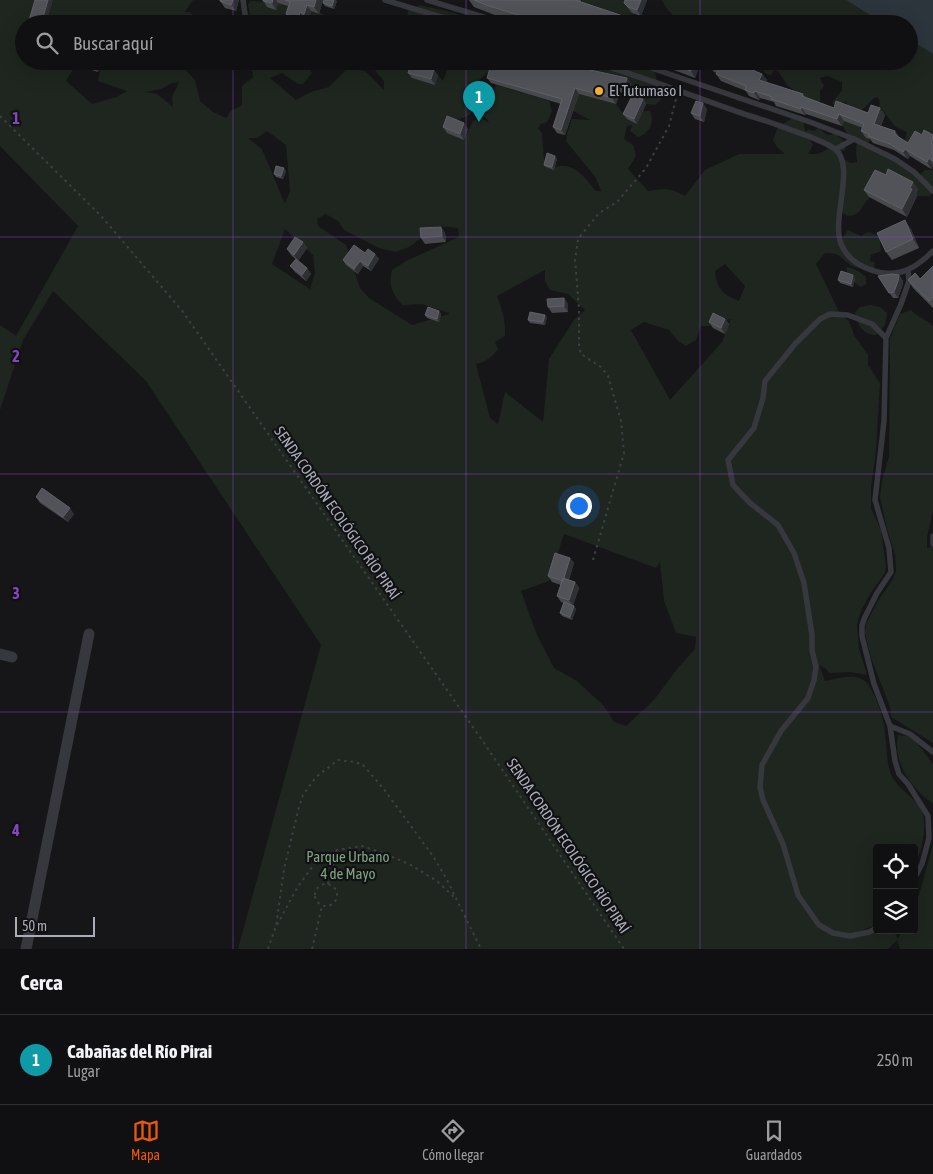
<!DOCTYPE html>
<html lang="es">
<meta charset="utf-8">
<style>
:root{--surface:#101012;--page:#19191b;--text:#f1f3f6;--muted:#9c9d9f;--line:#303032;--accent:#ea580c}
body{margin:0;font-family:"Asap Condensed",sans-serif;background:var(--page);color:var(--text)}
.controls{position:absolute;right:15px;bottom:15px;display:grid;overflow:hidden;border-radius:5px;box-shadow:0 5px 20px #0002}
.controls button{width:45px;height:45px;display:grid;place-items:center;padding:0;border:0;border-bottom:1px solid var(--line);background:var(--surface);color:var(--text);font:25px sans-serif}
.scale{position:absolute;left:15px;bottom:12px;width:80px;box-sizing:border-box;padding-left:5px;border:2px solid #a8adb8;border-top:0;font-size:14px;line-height:18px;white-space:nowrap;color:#a8adb8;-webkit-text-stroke:4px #111113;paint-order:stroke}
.you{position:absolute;left:578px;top:505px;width:18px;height:18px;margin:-12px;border:4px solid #fff;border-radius:50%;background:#1a73e8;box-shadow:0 0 0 8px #1a73e833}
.badge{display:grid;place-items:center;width:32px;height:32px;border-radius:50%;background:var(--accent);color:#fff;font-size:16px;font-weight:700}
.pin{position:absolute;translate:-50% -41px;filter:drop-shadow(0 1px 2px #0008)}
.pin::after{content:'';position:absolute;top:26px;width:18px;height:15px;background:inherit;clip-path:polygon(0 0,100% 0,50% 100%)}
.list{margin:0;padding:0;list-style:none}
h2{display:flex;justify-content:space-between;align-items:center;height:65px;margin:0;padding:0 20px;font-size:21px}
h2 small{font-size:16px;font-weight:400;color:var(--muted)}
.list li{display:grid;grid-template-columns:32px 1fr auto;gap:15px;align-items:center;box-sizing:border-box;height:90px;padding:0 20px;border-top:1px solid var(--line)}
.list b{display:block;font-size:19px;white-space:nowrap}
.list p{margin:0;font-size:16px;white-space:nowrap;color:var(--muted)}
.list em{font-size:16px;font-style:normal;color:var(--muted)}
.icon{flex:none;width:28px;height:28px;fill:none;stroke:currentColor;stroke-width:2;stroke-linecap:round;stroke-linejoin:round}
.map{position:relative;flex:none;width:933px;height:949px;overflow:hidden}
.search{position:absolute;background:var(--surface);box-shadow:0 5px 20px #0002;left:15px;right:15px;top:15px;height:55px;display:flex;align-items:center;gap:12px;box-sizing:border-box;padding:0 18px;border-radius:28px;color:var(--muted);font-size:19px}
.sheet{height:155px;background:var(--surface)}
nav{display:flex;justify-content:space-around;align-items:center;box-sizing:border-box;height:70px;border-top:1px solid var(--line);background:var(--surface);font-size:14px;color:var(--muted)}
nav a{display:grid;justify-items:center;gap:2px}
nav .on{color:var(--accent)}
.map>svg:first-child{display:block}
.green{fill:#1e261f;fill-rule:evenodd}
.water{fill:#2c353c}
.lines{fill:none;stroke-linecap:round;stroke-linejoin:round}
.path{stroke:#3d3f44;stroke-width:2;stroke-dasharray:2.5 4;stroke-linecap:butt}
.lane{stroke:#37383d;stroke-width:5.5}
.street{stroke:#37383d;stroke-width:11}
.wall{fill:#47494d}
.shaded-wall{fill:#2f3033}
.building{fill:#525359;stroke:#5f6168}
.grid{fill:none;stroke:#8446be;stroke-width:1;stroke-opacity:0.55}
.poi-dot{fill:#f2b134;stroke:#111113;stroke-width:2}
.labels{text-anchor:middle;stroke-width:4.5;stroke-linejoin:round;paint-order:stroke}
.poi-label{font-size:15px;fill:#a8adb8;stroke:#111113;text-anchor:start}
.street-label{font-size:15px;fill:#a8adb8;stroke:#111113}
.park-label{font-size:15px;fill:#7fa381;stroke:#111113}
.grid-label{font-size:16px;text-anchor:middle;font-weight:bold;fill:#8446be;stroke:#111113;stroke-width:4.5;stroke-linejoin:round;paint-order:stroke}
</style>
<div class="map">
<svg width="933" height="949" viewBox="0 0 933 949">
<rect width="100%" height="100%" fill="#161618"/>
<!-- green -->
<path class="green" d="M0 0H41L34 24H24V61H78L66 81 92 104 117 97 127 91 98 81 102 61H195L185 69 195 80 200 101 213 112 226 118 231 111 242 105V86L253 77 252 69 256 61H322L320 63 307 66 312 73 303 84H298L282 73 270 78 296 100 311 92 329 87 344 72 347 66 365 71 384 90V81L376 72 373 63 379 61H415V69L435 85 438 75 443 81 450 61H497L486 74 478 81 476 93 486 101 494 102 492 96 496 85 549 101 552 111 547 122 541 124 538 128 542 133 544 159 551 168C572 160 583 175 596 191H601L596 178 566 141 567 134 572 119 590 120 573 111 579 94 616 104 627 119 637 124 643 111H650C655 122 650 133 638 137L630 131 632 125 627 126 624 139 633 145 636 156 628 169 648 191C662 188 673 188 685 196L705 170 739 154H785L777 147 773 140 778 127 793 118 803 122 806 132 808 129 813 131 819 128 827 135 835 134 842 139 846 149 838 154 850 163 857 162 856 151 857 141 847 133 842 125 849 106 845 101 839 111 832 103 842 90V82L828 76 820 78 824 86 820 91V100L818 106 788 86 778 71 774 70 771 75 766 74 762 69V61H909V39L933 54V139L920 138 904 144 907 132C903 130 899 129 896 127 889 121 886 112 879 107L880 101 877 97 874 98 858 114 869 130 866 138 870 139 868 144 919 176 925 170H933V192L929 196H917L904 182C894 187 880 190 871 197 860 204 865 215 847 216L842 212 836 235 841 240 848 230 861 236 868 232 882 237 880 241 881 251 871 255 870 261 875 262 874 268 872 271C866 269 860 269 855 267 840 261 845 253 825 253L816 264 840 314 849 321 854 335 868 355V365L880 383 876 451 871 487V508L881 530 886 567 885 573 870 594 861 611 857 624 859 649 866 671V675L850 672 829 673 826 669 819 665 825 681C838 679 856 671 868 684 871 688 873 693 875 697 882 712 885 726 886 742 887 753 887 762 890 772 896 790 918 797 923 814 927 830 921 853 914 867V848H877V925L859 931 893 930 898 939 902 930H914V904L919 895 933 844V949H900L897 940 888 949H238L321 645 146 381 53 291 23 340 0 410V325L16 336 78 226 0 146ZM179 82 172 97 173 107 157 94 146 92 161 89 172 83ZM475 109 486 118 489 123 481 118 473 121 464 140 451 122 468 116ZM267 131 286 145 290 191 285 204 262 149 248 138H257ZM809 138 818 140 828 149 818 154H808L813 145ZM326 214 338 221 344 230 379 248 396 252 409 247 437 226 458 228 459 237 406 261 392 270C388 286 392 292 402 305L422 304 449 313V314L412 325 369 298 360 288 346 245 318 226 317 219ZM285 229 313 255 315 273 310 289 272 264ZM725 264 745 286 739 301C722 294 717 289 715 271ZM545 270V281L550 290 568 294 585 310 574 320 549 359 543 422 505 392 498 424 490 418 476 364C486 362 492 357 498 349L495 342 505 336C506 321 502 309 497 296ZM731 319 722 342 670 400 631 330 644 322 669 330 678 341 686 346 696 340 701 326H710ZM564 534 656 568 660 562 664 601 676 633 696 637 695 649 677 669 654 700 626 726 614 722 604 706 577 681 554 668 537 635 521 591 549 581Z
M49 0H193L185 12H190L198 22 202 18 210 24H46L53 2Z
M279 0 294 8 291 20 302 24H254L250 15 248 4 251 1 269 2Z
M582 0H631L632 13 634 14 630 24H625L579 8Z
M662 0H846L884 24H674V16L667 9Z
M420 5 455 13 469 20 480 24H410L407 20 408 11Z
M311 11 318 14 319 12 328 17 333 24H303L304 19 309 20Z
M623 64 642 68 650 67 655 72 657 82 665 96 655 105 646 104 634 99 635 94 630 89 631 85 590 70 593 68 617 69Z
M846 267C854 268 859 271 866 277V284L861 287C852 282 848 277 846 267Z
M871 305 880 307 887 313 885 325 876 335C863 335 857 325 855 312L860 307Z
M911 310C917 317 926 319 933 326V510L927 537V548L933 546V743L891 717 890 707 871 658 865 633 866 624 878 601 893 579 896 571 895 555 887 529 880 497 882 481 889 456 890 339 900 314Z
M898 735 907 736 914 739 933 764V804C912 789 892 762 898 735Z"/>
<!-- water -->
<path class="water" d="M846 0H933V54L909 39V24H884Z"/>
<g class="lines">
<!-- path -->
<path class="path" d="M0 116 102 217 183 312 484 743 624 949
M593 560 624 453 621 421 608 376 601 367 581 354 579 347V309L575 260 578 239 599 213 617 202 646 168 669 126 676 99
M315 895a11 11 0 1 1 22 0a11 11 0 1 1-22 0Z
M328 884 337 850
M277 925 297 888 317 860 337 850 362 846 383 853 411 865 437 881 456 899
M268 949 276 926 284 869 299 807 303 795 316 777 338 760 355 762 363 765 383 788 433 856 446 878 481 949
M312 949 322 906"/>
<!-- lane -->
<path class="lane" d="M243 0 245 14 249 24
M385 0 464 24
M427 0 507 24
M590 61C643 77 695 97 747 115 768 121 788 129 808 136 817 140 827 143 835 149 856 166 831 218 841 244 851 268 886 280 909 269 918 265 926 258 933 251
M631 61 810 122 854 139 895 159 914 172 933 191
M836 149 854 139
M908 270 909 281 901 304 886 338 884 421 875 500 889 548 891 572 877 593 865 617 862 625V636L874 684 890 726 895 761 899 774 908 784 928 816 929 838 922 864 914 879
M933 536V544
M890 726 910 734 933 752
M877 928 869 932 850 936 833 933 819 925 798 895 783 844 763 800 760 787 762 765 781 731 808 698 814 680 816 667 812 650V635L804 583 794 553 778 525 750 503 733 485 728 460 754 428 763 398 765 381 795 344 820 319 830 314 848 315 872 324 886 338"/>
<!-- street -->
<path class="street" d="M0 654 12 657
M26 949 89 634"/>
</g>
<!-- wall -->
<path class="wall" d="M220 0H239L236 11 225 8 220 1Z
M263 0H323L319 14 311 11 309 20 304 19 303 24 291 20 286 14 288 6 278 3 276 10 267 7Z
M469 0H581V2L623 16 628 24H524L492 14 474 7Z
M647 0 641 16 632 13 624 3Z
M337 1 334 9 325 6 323 3Z
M73 61H102L98 72 76 65Z
M492 61H558V63L572 67 583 68 627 78 631 84 628 94 620 92 616 104 579 94 565 135 557 133 553 127 561 104 491 83 487 78Z
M655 61H691V63H693L698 70 695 78 666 67 664 64Z
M709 65 762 74 767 80 766 82 803 94 805 98 834 108 868 113 880 108 885 115 881 126 895 131 899 137 908 143 922 135H933V166L931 169 910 156 908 159 894 150 873 143 870 139 866 138 861 131 863 128 844 121 842 126 806 114 805 115 776 106 774 102 760 98 759 100 749 96 746 91 721 81 716 74 717 73 714 72Z
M408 73 438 75 435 85 412 78Z
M643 99 646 104 637 124 627 119 623 114Z
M707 109 704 122 695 119 691 113Z
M443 127 468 129 464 140 447 133Z
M555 156 557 159 554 170 546 167 544 165Z
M286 171 283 179 276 177 274 174Z
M918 189 916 194 917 196 907 217 869 197 864 190Z
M441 227 445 233 446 242 425 244 421 238Z
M911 229 919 248 892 260 886 252Z
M303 242 307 248 298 261 291 255 287 249Z
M365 253 375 254 379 259 371 271 363 266 358 274 346 265 343 260Z
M290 266 307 268 311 274 306 281 295 272Z
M933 266V308L913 288 908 280 920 279Z
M899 275 903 281 902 287 898 298H893L878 276Z
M855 278 853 287 840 283 838 280Z
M564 298 568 304V312L552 313 548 307Z
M439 311 441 314 439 322 427 318 425 315Z
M547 317 545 325 530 323 528 320Z
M725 319 729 324 725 334 713 328 709 322Z
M36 497 74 514 68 522 40 503Z
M570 558 574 563 569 580 575 582 579 588 573 605 576 609 572 620 562 616 560 613 564 603 561 602 557 596 561 585 552 582 548 576Z"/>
<!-- shaded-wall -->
<path class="shaded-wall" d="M48 0H52L53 1 46 24H41Z
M233 0H239L236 11 231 5Z
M273 0H276L278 3 276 10 272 3Z
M316 0H323L319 14 314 7Z
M334 0H336L337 1 334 9 332 6Z
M641 0H647L641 16 637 10Z
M307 5 311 11 309 20 304 14Z
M300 12 304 19 303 24 298 18Z
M623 16 628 24H624Z
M96 61H102L98 72 94 66Z
M693 63 698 70 695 78 691 71Z
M434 69 438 75 435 85 431 79Z
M762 74 767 80 764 87 759 80Z
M627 78 631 84 628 94 624 89Z
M616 87 620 92 616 104 612 98Z
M575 88 579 94 565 135 561 130Z
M755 91 760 98 759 100 754 93Z
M643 99 646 104 637 124 634 119Z
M703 103 707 109 704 122 700 116Z
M801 107 806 114 805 115 801 109Z
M880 108 885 115 879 130 874 124Z
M839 114 844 121 842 126 837 119Z
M464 123 468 129 464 140 460 134Z
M905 149 910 156 908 159 903 152Z
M555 156 557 159 554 170 552 167Z
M929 158 933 164V166L931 169 927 162Z
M284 168 286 171 283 179 281 176Z
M913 182 918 189 916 194 917 196 907 217 902 209Z
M905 220 911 229 919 248 913 239Z
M441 227 445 233 446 242 442 236Z
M303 242 307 248 298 261 294 255Z
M375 254 379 259 371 271 368 266Z
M360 261 363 266 358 274 354 269Z
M307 268 311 274 306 281 302 275Z
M853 275 855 278 853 287 851 284Z
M899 275 903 281 902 287 898 298 894 292Z
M564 298 568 304V312L564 306Z
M439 311 441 314 439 322 437 319Z
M545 315 547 317 545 325 543 322Z
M725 319 729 324 725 334 721 328Z
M70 508 74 514 68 522 63 517Z
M570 558 574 563 567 586 563 581Z
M575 582 579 588 573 606 569 600Z
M574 606 576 609 572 620 570 617Z"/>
<!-- building -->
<path class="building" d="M35 0H48L41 24H28Z
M220 0H233L231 5 220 1Z
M263 0H273L272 3 263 1Z
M285 0H316L314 7 307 5 304 14 300 12 298 18 286 14 290 2Z
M324 0H334L332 6 323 3Z
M474 0H575L623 16 624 24H548L486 5Z
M625 0H641L637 10 628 7 624 3Z
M403 16 413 20 412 24H400Z
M375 18 394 24H373Z
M78 61H96L94 66Z
M492 61H552L572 67 574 63 581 66V68L627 78 624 89 616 87 612 98 575 88 561 130 553 127 562 99 487 78Z
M664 61H686L693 63 691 71Z
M711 61H731L762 74 759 80 803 94 802 96 834 108 836 101 868 113 871 105 880 108 874 124 895 131 894 134 908 143 915 131 922 135 924 130 933 135V139L931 143 933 144V161L929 158 927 162 905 149 903 152 890 144 868 136 869 134 861 131 864 124 839 114 837 119 801 107V109L771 99 772 97 755 91 754 93 745 90 746 86 716 74 719 69 709 65Z
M411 63 434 69 431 79 408 73Z
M633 94 643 99 634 119 623 114Z
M696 101 703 103 700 116 691 113Z
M447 116 464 123 460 134 443 127Z
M547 153 555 156 552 167 544 165Z
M276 166 284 168 281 176 274 174Z
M888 169 913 182 910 188 912 189 902 209 864 190 875 170 886 175Z
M905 220 913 239 886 252 877 233Z
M441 227 442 236 421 238 420 228Z
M295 237 303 242 294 255 287 249Z
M354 245 365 253 368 249 375 254 368 266 360 261 354 269 343 260Z
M296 259 307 268 302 275 290 266Z
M933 266V297L929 301 908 280 915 273 920 279Z
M841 271 853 275 851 284 838 280Z
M892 274 899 275 898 281 894 292 889 293 878 276Z
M564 298V306L548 307 547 299Z
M428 307 439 311 437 319 425 315Z
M530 312 545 315 543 322 528 320Z
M713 313 725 319 721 328 709 322Z
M42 488 70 508 63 517 36 497Z
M555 553 570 558 563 581 548 576Z
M563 578 575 582 569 600 557 596Z
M564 602 574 606 570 617 560 613Z"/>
<!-- grid -->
<path class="grid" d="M233 0V24M466 0V24M700 0V24M233 61V949M466 61V949M700 61V949M0 237H933M0 474H933M0 712H933"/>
<!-- markers -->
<circle class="poi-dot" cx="599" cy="91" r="5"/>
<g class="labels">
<!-- poi labels -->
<g class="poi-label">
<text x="609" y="96">El Tutumaso I</text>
</g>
<!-- street labels -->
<g class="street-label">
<text transform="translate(337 513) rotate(55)" y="5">SENDA CORDÓN ECOLÓGICO RÍO PIRAÍ</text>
<text transform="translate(568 846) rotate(56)" y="5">SENDA CORDÓN ECOLÓGICO RÍO PIRAÍ</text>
</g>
<!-- park labels -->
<g class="park-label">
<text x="348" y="862">Parque Urbano<tspan x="348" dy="17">4 de Mayo</tspan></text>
</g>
</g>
<g class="grid-label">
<text x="16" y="124">1</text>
<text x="16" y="362">2</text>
<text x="16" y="599">3</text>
<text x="16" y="836">4</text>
</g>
</svg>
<div class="controls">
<button><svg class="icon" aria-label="locate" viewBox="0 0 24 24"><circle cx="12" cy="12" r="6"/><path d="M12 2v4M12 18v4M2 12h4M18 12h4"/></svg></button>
<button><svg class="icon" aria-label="layers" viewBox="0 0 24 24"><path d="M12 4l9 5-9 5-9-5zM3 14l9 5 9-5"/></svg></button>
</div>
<div class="scale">50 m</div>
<div class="you"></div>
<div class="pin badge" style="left:479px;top:122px;background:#0f9aa8">1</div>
<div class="search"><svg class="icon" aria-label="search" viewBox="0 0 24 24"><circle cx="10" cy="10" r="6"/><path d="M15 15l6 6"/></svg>Buscar aquí</div>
</div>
<section class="sheet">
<h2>Cerca<small></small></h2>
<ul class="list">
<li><span class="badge" style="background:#0f9aa8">1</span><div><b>Cabañas del Río Pirai</b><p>Lugar</p></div><em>250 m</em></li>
</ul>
</section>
<nav>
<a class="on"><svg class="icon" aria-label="map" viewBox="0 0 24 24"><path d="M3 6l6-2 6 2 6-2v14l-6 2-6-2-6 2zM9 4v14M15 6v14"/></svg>Mapa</a>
<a><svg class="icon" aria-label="directions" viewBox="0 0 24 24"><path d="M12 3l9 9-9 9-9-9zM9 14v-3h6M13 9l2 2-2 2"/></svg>Cómo llegar</a>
<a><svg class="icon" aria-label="saved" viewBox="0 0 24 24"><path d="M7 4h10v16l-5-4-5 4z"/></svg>Guardados</a>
</nav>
